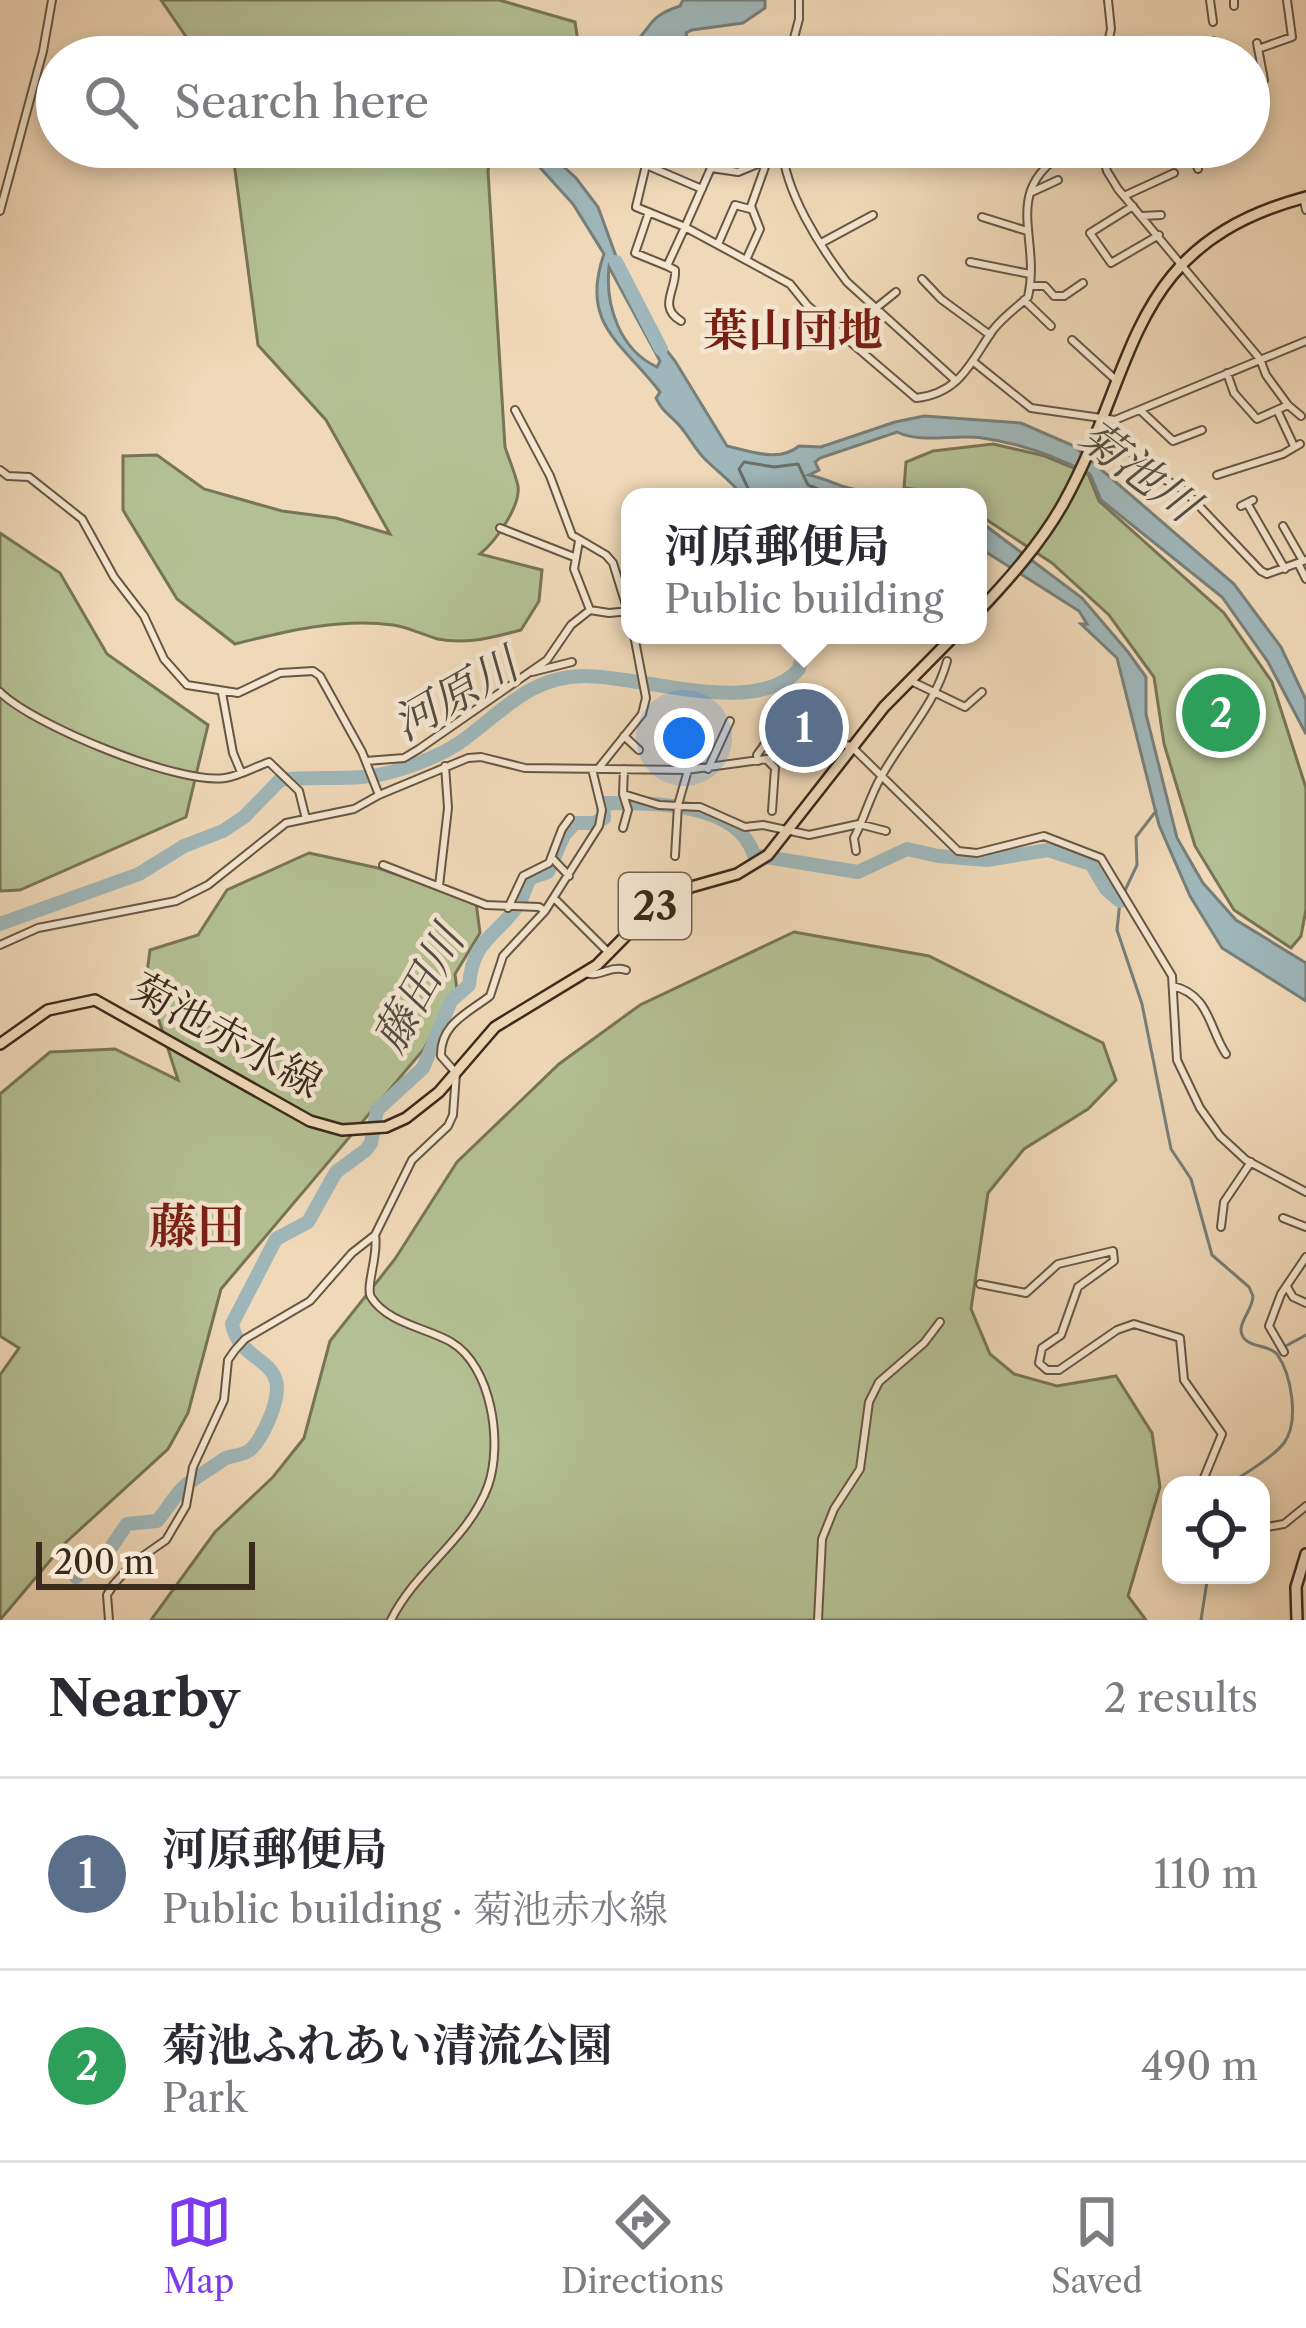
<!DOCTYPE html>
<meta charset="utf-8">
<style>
:root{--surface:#fff;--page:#f2f2f3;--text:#2b2b33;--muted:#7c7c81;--line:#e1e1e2;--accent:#7c3aed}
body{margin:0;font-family:"Libre Caslon Text","Noto Serif JP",serif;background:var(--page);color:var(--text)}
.controls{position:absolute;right:36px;bottom:36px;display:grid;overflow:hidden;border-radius:24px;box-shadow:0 6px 18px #0003}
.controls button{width:108px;height:108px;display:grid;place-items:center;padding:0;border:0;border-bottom:3px solid var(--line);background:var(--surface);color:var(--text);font:60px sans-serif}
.scale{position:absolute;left:36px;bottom:30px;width:219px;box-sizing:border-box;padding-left:12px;border:6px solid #3a2a1b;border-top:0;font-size:33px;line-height:42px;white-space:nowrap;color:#3a2a1b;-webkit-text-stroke:9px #f5e6d1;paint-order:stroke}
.you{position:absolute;left:684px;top:738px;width:42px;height:42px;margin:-30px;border:9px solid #fff;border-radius:50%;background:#1a73e8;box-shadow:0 0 0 18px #1a73e833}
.badge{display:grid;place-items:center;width:78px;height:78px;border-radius:50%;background:var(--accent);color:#fff;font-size:39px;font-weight:700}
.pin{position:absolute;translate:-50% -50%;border:6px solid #fff;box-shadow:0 3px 12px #0006}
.popup{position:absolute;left:621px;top:488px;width:366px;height:156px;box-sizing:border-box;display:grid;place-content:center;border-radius:24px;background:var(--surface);filter:drop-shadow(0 3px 9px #0005);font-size:39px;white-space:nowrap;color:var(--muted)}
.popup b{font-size:45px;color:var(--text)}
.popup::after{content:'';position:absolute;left:50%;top:100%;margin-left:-24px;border:24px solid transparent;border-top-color:var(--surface)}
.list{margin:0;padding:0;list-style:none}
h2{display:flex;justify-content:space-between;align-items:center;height:156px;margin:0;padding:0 48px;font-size:51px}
h2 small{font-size:39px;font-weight:400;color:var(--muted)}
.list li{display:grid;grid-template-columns:78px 1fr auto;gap:36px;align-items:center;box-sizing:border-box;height:192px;padding:0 48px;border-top:3px solid var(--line)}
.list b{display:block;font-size:45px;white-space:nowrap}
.list p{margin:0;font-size:39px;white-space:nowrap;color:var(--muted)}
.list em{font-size:39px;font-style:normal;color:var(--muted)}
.icon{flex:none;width:66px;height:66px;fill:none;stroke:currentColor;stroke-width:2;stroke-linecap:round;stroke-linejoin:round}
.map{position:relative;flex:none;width:1306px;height:1620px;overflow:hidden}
.search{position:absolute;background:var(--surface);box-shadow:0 6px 18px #0003;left:36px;right:36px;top:36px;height:132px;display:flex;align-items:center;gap:30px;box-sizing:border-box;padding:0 42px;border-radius:66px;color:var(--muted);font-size:45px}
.sheet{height:540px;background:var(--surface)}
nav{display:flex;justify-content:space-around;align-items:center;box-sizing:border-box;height:168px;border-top:3px solid var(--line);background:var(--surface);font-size:33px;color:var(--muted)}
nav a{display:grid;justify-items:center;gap:6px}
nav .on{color:var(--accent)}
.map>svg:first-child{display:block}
.green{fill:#b4c093;stroke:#777557;stroke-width:3}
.water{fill:#9fb7ba;stroke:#777f7a;stroke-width:3;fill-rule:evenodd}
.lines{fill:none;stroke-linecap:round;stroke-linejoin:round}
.shore{stroke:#6c706a;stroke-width:3}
.stream{stroke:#777f7a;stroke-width:3}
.river{stroke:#9fb7ba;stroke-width:14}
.minor-casing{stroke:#685642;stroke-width:10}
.secondary-casing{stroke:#3a2a1b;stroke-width:14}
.primary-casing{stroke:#3a2a1b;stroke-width:14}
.minor{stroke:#f5e6d1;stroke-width:6}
.secondary{stroke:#f5e6d1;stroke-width:9}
.primary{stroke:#f0d9b8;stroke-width:9}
.labels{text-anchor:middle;stroke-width:9;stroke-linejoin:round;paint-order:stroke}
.shield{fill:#f5e6d1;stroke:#726252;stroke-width:3}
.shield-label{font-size:39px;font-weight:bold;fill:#3a2a1b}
.street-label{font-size:42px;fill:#3a2a1b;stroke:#f5e6d1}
.neighbourhood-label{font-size:45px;font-weight:bold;fill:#7a1f14;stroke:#f5e6d1}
.water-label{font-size:45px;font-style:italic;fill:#534d43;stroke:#f5e6d1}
.quarter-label{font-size:48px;font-weight:bold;fill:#7a1f14;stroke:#f5e6d1}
</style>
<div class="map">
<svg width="1306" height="1620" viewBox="0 0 1306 1620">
<rect width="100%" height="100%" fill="#f0d9b8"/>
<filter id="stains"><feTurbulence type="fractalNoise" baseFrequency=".00167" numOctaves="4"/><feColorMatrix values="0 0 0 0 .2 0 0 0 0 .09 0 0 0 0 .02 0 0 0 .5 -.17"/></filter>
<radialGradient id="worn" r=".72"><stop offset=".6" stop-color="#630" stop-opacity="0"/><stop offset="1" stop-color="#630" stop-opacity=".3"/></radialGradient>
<!-- green -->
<path class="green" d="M161 0H499L575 22 578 42 550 57H200Z
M232 147H492L488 171 505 447C509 459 515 473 518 486 521 506 495 542 480 554L542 570 539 601 521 630C494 637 466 645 438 639 423 635 408 627 393 625 340 618 286 631 235 644L177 599 123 510V456L157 455 204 489 282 511 336 518 390 534 326 420 258 345Z
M993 444 1045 456 1088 474 1099 501 1224 613 1272 682 1306 788V909L1301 936 1291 948 1234 910 1195 846 1164 744 1154 677 1109 615 1052 563 978 514V497L904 488 906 462 933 451Z
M0 533 60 573 107 654 208 725 186 817 20 890 0 891Z
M309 853 378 868 476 902 480 933 455 974 457 990 424 1049 221 1289 188 1413 168 1449 64 1544 0 1620V1375L19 1348 0 1336V1094L50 1052 115 1049 178 1080 146 980 150 950 198 935 227 890Z
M794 932 929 956 1103 1043 1116 1080 1088 1109 1024 1149 988 1193 971 1309 990 1354 1014 1374 1057 1386 1116 1376 1152 1433 1160 1487 1128 1596 1146 1620H151L215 1532 273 1477 304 1438 330 1341 395 1259 457 1162 559 1064 640 1005Z"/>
<!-- water -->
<path class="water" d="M683 0H765V8L743 23 692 30 686 33 687 38 697 39 668 57H585C601 50 620 55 634 43 654 25 647 17 680 6Z
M507 147H542L576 178 598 207 636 311 675 361 727 446C750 451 779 463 799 446L821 447 895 422 924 416 1021 423 1074 446 1234 584 1281 647 1306 700V734L1268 662 1222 597 1101 500 1090 474C1055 456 1021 443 982 438 954 434 922 444 897 432L820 458 815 462 819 470 809 475C823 478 833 483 845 487 875 497 919 488 953 497H784L770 491 768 496 743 497C732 481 720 474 707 461 694 450 687 431 675 421 666 412 662 410 656 398L660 392C624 344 579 325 604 254L573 204 524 150H507ZM609 267 660 361 657 367C620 350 605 306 609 267Z
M978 520 1082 598 1128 652 1146 677V714L1177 838 1203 883 1236 920 1306 963V1001L1222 948 1190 896 1159 825 1117 658 1081 624H1087L1079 611 978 547Z"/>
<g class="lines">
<!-- shore -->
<path class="shore" d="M752 497 739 469 744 462 774 467 798 464 808 485 838 497"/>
<!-- stream -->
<path class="stream" d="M1156 811 1136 837 1137 865 1120 901 1117 930 1142 1004 1171 1149 1191 1179 1212 1255 1249 1287 1253 1296C1253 1308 1241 1319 1241 1330 1242 1349 1268 1343 1277 1354 1291 1374 1300 1421 1284 1443 1274 1456 1239 1479 1224 1485
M1282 1348 1306 1335
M1201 1620 1208 1575"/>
<!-- river -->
<path class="river" d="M616 262 661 349
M0 924 139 874 184 846 223 831 244 817 280 780C316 775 356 782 391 772 414 766 447 753 466 738 505 709 532 676 585 676 643 676 757 718 799 669L807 635
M76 1577 112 1546 127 1524 157 1521C167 1510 175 1494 186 1485 189 1482 222 1461 224 1459 232 1455 242 1456 250 1450 263 1438 281 1399 276 1381 270 1358 238 1356 232 1324L276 1239 308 1222 336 1172 366 1150 371 1143 377 1110 423 1068 451 1001 469 985C473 939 496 937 518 905 523 897 526 886 530 878L548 872 564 835 575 823H594L604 818 603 803C651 803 737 801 754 855L858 872 907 849 938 856 987 860 1048 850 1091 864 1106 889 1120 901"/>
<defs>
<path id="minor" d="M1210 0 1213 22
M1234 6V0
M1257 43 1264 80
M1086 48 1106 45
M1258 49 1292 37 1287 0
M1105 55H1129
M789 57 799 19V0
M1105 57 1111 29 1108 0
M1168 57 1166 45 1170 42 1213 41
M1249 77 1263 73
M782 147C785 192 820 247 847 282L955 380
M1100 147 1107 171 1118 189 1260 359 1266 375 1288 405 1257 419 1234 393 1227 373
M1162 147 1168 158
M1190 147 1198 169
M782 154 738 172 711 168 685 227 790 284 807 305 916 398C961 393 971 361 993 330 1003 317 1016 308 1028 297 1042 234 997 190 1073 147
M1105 165 1155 147
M1032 192 1058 180
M1124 196 1174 173
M1303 197 1306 210
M1133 206 1090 233 1111 263 1159 235
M0 211 43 51 52 0
M649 212 635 253 667 266
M1142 216 1161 215
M982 217 1027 231
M823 242 873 215
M718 244 735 205 750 209
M746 260 760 229 751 206 766 164
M970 262 1030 274
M922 279 941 299 990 335
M1030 286H1045L1054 296H1064L1083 283
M1024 300 1051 326
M876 308 896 292
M681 321C657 307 677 289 675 270L667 266 685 227 636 207 646 165 702 189
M1072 340 1117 381
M975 363 1031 408 1115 420 1306 341
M1288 405 1301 416
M515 410 550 476 572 535 606 555 613 563 630 618
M1140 410 1173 441 1202 430
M1278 412 1294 446
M1115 420 1113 432 1149 471 1184 490 1261 571 1267 574 1306 560
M0 470 8 476 29 477 82 519 114 577 144 616 164 659 187 685 238 693 280 673 313 671 320 676 362 752 379 795
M1217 475 1283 454 1300 444
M1247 503 1285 569
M1241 506 1253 500
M1283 526 1303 561
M500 528 574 557
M579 541 574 569 590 610
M1298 563 1306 579
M532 672 572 662
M911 681 965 707 982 692
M0 692C33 725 179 785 225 778 239 776 255 767 269 762L299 791 306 819
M222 693 233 753 241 772
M624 736 639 750
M781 758 779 748 796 726
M767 760 775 768 772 811
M366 761 404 758 419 749 547 660 571 625 590 610 609 613 630 611
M758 761 757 755 775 730
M598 769 642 714 646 698 634 635
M624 769 623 794 659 805 700 807 745 827 763 825 809 835 859 824 886 831
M708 769 730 721
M623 828 628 810 623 794
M856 851 854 838C864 819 870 796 881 777 903 737 935 705 947 661
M675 856 678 805 688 770
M552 858 569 876
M383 865 486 905 539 907 545 911
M439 886 448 808 445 766
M554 898 610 954
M508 908 523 876 549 863 562 829 570 818
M0 945 38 928 176 901 208 885 286 823 354 809 379 795 468 758 481 757 525 768 686 770 796 755 826 741 851 746 958 851 977 853 1044 836 1101 858 1172 976 1177 1060 1200 1108 1220 1136 1246 1160 1306 1192
M585 973C599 978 610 965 626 970
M1173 986C1210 995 1209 1029 1226 1054
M1283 1218 1306 1227
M1221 1227 1224 1202 1251 1162
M375 1235C379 1255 365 1287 371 1297 387 1323 427 1328 451 1342 492 1366 503 1444 488 1486 468 1540 416 1569 391 1620
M980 1284 1026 1293 1058 1264 1113 1251 1114 1261 1078 1287 1061 1335 1042 1348 1039 1363 1047 1370H1059L1117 1330 1134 1324 1180 1338 1184 1380 1222 1434 1201 1485
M1287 1287 1293 1297 1306 1303
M1284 1352 1269 1326 1281 1294 1306 1257
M1261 1528 1284 1524 1306 1506
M109 1620 107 1595 114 1584 133 1563 166 1540 186 1506 193 1467 224 1400 228 1360 235 1350 245 1339 310 1301 352 1253 375 1235 412 1160 448 1126 453 1115 456 1073 441 1056C440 1024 468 1013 490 996L503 956 545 911 599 826 602 810 592 769
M818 1620 822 1539 834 1509 860 1469 869 1402 879 1382 924 1343 940 1322"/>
<path id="secondary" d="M1297 1620 1296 1587 1306 1554"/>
<path id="primary" d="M978 612C1009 579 1041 543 1063 504 1140 365 1124 246 1306 197
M0 1044 48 1010 95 1000 310 1121 342 1130 386 1127 406 1118 439 1092 495 1027 597 965 660 901 691 887 737 874 768 855 884 707 955 635"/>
</defs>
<!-- minor casing -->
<use href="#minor" class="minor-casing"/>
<!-- secondary casing -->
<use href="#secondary" class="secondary-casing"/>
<!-- primary casing -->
<use href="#primary" class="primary-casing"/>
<!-- minor -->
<use href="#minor" class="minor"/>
<!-- secondary -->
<use href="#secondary" class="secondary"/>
<!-- primary -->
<use href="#primary" class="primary"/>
</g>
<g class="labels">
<!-- shield labels -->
<rect class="shield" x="619" y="873" width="72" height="66" rx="9"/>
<g class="shield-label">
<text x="655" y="920">23</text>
</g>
<!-- street labels -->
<g class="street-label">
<text transform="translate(227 1035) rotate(29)" y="15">菊池赤水線</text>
</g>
<!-- neighbourhood labels -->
<g class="neighbourhood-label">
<text x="793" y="346">葉山団地</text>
</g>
<!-- water labels -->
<g class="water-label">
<text transform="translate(1139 470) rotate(37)" y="16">菊池川</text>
<text transform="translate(455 694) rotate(-30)" y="16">河原川</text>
<text transform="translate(418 989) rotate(-61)" y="16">藤田川</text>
</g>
<!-- quarter labels -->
<g class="quarter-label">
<text x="197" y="1243">藤田</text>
</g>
</g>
<rect width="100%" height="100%" filter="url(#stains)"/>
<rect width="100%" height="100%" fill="url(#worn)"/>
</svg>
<div class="controls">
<button><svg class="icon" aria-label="locate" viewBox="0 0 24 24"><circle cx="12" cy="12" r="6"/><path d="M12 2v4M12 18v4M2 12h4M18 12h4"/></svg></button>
</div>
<div class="scale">200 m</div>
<div class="you"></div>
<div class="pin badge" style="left:804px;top:728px;background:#5c6f8a">1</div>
<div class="popup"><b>河原郵便局</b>Public building</div>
<div class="pin badge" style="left:1221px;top:713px;background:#2e9e5b">2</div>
<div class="search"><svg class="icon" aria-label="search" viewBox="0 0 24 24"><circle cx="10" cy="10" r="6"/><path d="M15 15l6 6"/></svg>Search here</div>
</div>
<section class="sheet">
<h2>Nearby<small>2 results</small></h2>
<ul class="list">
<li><span class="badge" style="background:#5c6f8a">1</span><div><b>河原郵便局</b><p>Public building · 菊池赤水線</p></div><em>110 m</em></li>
<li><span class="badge" style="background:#2e9e5b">2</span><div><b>菊池ふれあい清流公園</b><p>Park</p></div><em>490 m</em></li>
</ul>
</section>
<nav>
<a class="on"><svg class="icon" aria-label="map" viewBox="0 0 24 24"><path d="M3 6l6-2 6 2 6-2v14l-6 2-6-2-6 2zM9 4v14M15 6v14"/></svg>Map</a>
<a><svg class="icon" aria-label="directions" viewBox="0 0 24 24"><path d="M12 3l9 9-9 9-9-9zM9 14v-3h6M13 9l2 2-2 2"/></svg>Directions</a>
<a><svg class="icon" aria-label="saved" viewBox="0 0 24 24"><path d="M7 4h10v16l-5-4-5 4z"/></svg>Saved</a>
</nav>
